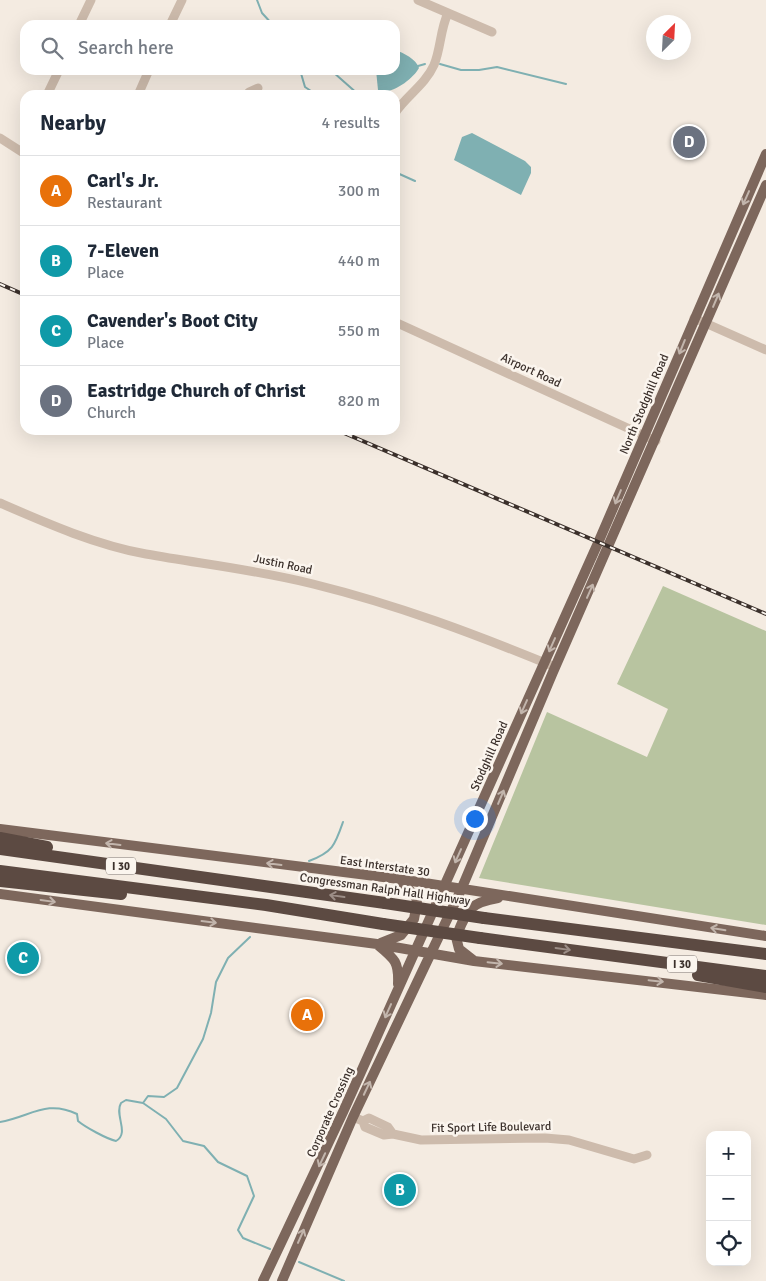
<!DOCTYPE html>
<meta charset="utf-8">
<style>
:root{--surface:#fff;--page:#f6f6f7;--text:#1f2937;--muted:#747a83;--line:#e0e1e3;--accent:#1f5a5e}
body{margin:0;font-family:Signika,sans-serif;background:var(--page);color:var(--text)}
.controls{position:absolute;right:15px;bottom:15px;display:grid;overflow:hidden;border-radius:10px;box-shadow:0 5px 20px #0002}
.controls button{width:45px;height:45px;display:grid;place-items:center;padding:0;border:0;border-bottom:1px solid var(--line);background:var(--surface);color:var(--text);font:25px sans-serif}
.compass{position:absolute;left:646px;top:15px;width:45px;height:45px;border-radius:50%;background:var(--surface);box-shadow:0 5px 20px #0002;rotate:24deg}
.you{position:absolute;left:474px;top:818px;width:18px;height:18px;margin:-12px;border:4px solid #fff;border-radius:50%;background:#1a73e8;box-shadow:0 0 0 8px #1a73e833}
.badge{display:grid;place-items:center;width:32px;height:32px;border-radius:50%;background:var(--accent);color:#fff;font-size:16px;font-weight:700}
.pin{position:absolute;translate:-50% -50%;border:2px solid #fff;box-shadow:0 1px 5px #0006}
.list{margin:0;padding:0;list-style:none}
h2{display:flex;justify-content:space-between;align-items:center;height:65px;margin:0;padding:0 20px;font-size:21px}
h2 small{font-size:16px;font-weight:400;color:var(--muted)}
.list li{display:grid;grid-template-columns:32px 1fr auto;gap:15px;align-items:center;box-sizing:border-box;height:70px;padding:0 20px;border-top:1px solid var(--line)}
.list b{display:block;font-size:19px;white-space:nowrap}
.list p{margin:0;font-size:16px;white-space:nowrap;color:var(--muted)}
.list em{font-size:16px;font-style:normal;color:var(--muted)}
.icon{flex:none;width:28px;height:28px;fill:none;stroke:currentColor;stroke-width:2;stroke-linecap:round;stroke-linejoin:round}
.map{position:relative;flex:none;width:766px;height:1281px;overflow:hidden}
.search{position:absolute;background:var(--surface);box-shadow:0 5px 20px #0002;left:20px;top:20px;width:380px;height:55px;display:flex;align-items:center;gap:12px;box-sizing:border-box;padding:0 18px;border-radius:15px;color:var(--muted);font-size:19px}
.panel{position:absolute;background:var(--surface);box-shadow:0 5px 20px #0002;left:20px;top:90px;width:380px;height:345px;border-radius:15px}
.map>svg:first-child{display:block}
.green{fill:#b8c4a0}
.water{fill:#7fb0b2}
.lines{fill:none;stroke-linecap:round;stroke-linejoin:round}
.stream{stroke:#7fb0b2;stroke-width:2}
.minor{stroke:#cdbbac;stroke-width:9}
.major{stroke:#7d675c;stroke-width:10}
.highway{stroke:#5c4a42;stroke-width:12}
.rail-casing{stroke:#3b302b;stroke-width:4}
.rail{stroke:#fbf5ee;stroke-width:2;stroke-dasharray:5.5;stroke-linecap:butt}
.highway-bridge{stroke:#5c4a42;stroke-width:12}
.oneway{stroke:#c2b5ac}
.oneway2{stroke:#9c8e87}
.labels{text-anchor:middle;stroke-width:5;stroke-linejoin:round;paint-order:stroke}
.shield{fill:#fbf5ee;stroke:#756b66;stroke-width:1}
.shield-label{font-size:11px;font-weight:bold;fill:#3b302b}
.street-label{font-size:12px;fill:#3b302b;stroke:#fbf5ee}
</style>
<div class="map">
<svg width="766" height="1281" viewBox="0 0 766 1281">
<rect width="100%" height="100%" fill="#f4ebe1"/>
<!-- green -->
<path class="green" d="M663 586 766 631V925L479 878 547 712 647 757 668 709 617 684Z"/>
<!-- water -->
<path class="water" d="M395 50C404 53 416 59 419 68 413 79 391 96 378 90L376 70H395Z
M472 133 525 161 531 167V173L521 195 454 160 462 137Z"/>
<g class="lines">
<!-- stream -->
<path class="stream" d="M257 0 262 13 273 25
M440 64 461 70H479L497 67 566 84
M418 66 425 64
M300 70 305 87 314 93
M327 70 333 72 359 95
M382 95 383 90
M395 172 415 181
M309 861C333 852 335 845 343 822
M143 1103 148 1096 164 1097 177 1088 203 1039 211 1013 216 982 228 958 250 937
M0 1122C30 1117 46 1099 77 1114L78 1121C85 1127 107 1139 116 1141 130 1133 114 1115 121 1103L126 1100 143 1103 166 1119 183 1141 204 1146 218 1162 247 1176 254 1196 238 1230 243 1238 270 1249
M299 1262 344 1281"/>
<!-- minor -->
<path class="minor" d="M418 0 492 32
M79 25 91 0
M170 25 182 0
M47 95 59 70
M138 95 149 70
M247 95 249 92 258 88
M395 113C406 96 425 85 434 65 441 48 440 30 448 13
M0 138 25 154
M694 318 766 350
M395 322 656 441
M0 503C46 523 96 545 146 554 202 564 258 570 313 584 398 605 475 634 555 667
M353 1117 363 1121 365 1127 384 1135 393 1134 421 1140 545 1138 569 1140 634 1159 647 1155
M363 1121 369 1118 388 1127 393 1134"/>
<!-- major -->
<path class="major" d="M0 829 399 879 766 936
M0 894 377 944 474 961 766 995
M381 943 401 935 414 919 417 903 416 897 399 879
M378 945C395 959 399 962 398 984
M473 960 459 949 456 937C467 911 468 903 498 898
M263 1281 343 1112 598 543 766 154
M282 1281 353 1117 461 890 553 672 766 185"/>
<!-- highway -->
<path class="highway" d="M0 838 47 847
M0 849 385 903
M0 871 266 905 383 924
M0 881 121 894
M484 918 766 954
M480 938 766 976
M698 975 766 987"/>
<defs>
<path id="rail" d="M0 284 25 295
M337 430 766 614"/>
</defs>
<!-- rail casing -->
<use href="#rail" class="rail-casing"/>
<!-- rail -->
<use href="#rail" class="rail"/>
<!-- highway-bridge -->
<path class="highway-bridge" d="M385 903 484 918
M383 924 480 938"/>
</g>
<!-- one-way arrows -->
<defs><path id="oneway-shaft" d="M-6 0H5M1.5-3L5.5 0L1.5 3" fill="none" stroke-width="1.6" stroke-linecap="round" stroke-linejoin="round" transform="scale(1.25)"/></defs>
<g class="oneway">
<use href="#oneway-shaft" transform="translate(746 198) rotate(114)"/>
<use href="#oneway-shaft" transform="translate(716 300) rotate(-67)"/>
<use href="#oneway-shaft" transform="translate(682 347) rotate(112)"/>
<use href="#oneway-shaft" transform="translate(618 497) rotate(113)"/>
<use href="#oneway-shaft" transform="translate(590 591) rotate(-66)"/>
<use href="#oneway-shaft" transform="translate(552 645) rotate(114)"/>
<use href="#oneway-shaft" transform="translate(524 707) rotate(114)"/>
<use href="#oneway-shaft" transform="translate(501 797) rotate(-67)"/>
<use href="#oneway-shaft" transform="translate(113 844) rotate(-173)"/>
<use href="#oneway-shaft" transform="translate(458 856) rotate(114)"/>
<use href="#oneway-shaft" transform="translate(274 864) rotate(-173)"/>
<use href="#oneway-shaft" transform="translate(48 901) rotate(8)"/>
<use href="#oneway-shaft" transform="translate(209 922) rotate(7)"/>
<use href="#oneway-shaft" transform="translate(718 929) rotate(-171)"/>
<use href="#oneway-shaft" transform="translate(495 963) rotate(6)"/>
<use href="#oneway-shaft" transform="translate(656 981) rotate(6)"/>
<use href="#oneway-shaft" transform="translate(388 1011) rotate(114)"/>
<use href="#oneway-shaft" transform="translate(367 1088) rotate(-65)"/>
<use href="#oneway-shaft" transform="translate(322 1160) rotate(115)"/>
<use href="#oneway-shaft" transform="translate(301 1236) rotate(-66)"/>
</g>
<g class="oneway2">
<use href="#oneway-shaft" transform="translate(337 896) rotate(-172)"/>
<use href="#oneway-shaft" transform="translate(563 949) rotate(8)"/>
</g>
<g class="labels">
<!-- shield labels -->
<g class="shield">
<rect x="106" y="857.5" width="30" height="17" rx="4"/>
<rect x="667" y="955.5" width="30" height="17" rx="4"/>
</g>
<g class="shield-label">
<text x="121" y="870">I 30</text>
<text x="682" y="968">I 30</text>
</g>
<!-- street labels -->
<g class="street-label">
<text transform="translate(531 370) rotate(25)" y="4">Airport Road</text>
<text transform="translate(644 404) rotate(-67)" y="4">North Stodghill Road</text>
<text transform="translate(283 564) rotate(12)" y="4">Justin Road</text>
<text transform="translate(489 756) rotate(-66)" y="4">Stodghill Road</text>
<text transform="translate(385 866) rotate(8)" y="4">East Interstate 30</text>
<text transform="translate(385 889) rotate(8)" y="4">Congressman Ralph Hall Highway</text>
<text transform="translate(330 1112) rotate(-66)" y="4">Corporate Crossing</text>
<text transform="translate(491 1127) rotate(-1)" y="4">Fit Sport Life Boulevard</text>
</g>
</g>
</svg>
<div class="controls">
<button>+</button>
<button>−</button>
<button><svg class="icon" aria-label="locate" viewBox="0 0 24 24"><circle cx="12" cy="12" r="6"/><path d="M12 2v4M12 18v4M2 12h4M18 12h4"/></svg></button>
</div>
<svg class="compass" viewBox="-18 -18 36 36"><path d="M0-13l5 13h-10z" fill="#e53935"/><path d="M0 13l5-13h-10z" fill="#747a83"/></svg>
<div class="you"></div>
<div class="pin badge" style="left:307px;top:1015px;background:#e8710a">A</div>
<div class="pin badge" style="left:400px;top:1190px;background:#0f9aa8">B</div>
<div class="pin badge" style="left:23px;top:958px;background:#0f9aa8">C</div>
<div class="pin badge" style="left:689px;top:142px;background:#6b7280">D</div>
<div class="search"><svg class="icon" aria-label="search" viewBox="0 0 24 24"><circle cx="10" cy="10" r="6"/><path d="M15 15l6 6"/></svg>Search here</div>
<section class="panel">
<h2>Nearby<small>4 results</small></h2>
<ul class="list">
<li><span class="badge" style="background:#e8710a">A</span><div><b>Carl's Jr.</b><p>Restaurant</p></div><em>300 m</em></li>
<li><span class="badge" style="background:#0f9aa8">B</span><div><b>7-Eleven</b><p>Place</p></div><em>440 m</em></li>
<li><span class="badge" style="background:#0f9aa8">C</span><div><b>Cavender's Boot City</b><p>Place</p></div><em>550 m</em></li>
<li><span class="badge" style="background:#6b7280">D</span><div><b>Eastridge Church of Christ</b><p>Church</p></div><em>820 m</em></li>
</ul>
</section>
</div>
